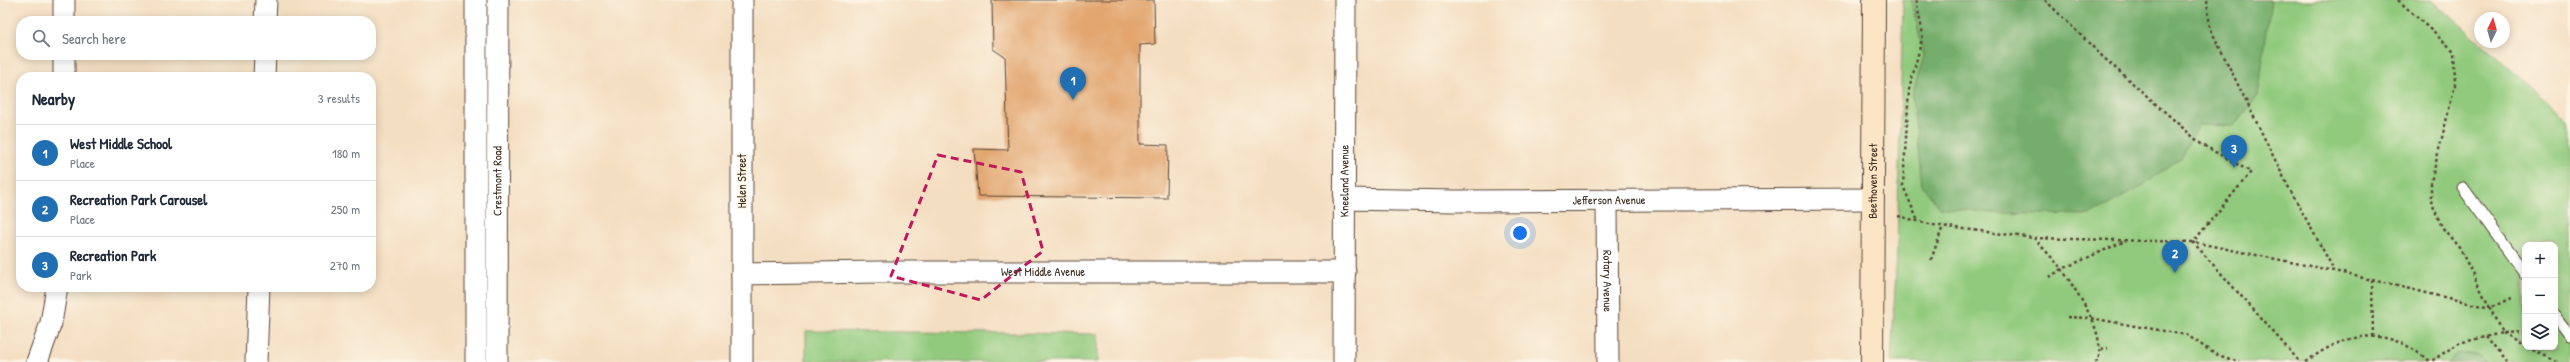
<!DOCTYPE html>
<meta charset="utf-8">
<style>
:root{--surface:#fff;--page:#f6f6f7;--text:#1f2937;--muted:#747a83;--line:#e0e1e3;--accent:#1f6fb2}
body{margin:0;font-family:"Patrick Hand",sans-serif;background:var(--page);color:var(--text)}
.controls{position:absolute;right:12px;bottom:12px;display:grid;overflow:hidden;border-radius:8px;box-shadow:0 2px 10px #0003}
.controls button{width:36px;height:36px;display:grid;place-items:center;padding:0;border:0;border-bottom:1px solid var(--line);background:var(--surface);color:var(--text);font:20px sans-serif}
.compass{position:absolute;left:2474px;top:12px;width:36px;height:36px;border-radius:50%;background:var(--surface);box-shadow:0 2px 10px #0003;rotate:5deg}
.you{position:absolute;left:1520px;top:233px;width:14px;height:14px;margin:-10px;border:3px solid #fff;border-radius:50%;background:#1a73e8;box-shadow:0 0 0 6px #1a73e833}
.badge{display:grid;place-items:center;width:26px;height:26px;border-radius:50%;background:var(--accent);color:#fff;font-size:13px;font-weight:700}
.pin{position:absolute;translate:-50% -33px;filter:drop-shadow(0 1px 2px #0008)}
.pin::after{content:'';position:absolute;top:21px;width:14px;height:12px;background:inherit;clip-path:polygon(0 0,100% 0,50% 100%)}
.list{margin:0;padding:0;list-style:none}
h2{display:flex;justify-content:space-between;align-items:center;height:52px;margin:0;padding:0 16px;font-size:17px}
h2 small{font-size:13px;font-weight:400;color:var(--muted)}
.list li{display:grid;grid-template-columns:26px 1fr auto;gap:12px;align-items:center;box-sizing:border-box;height:56px;padding:0 16px;border-top:1px solid var(--line)}
.list b{display:block;font-size:15px;white-space:nowrap}
.list p{margin:0;font-size:13px;white-space:nowrap;color:var(--muted)}
.list em{font-size:13px;font-style:normal;color:var(--muted)}
.icon{flex:none;width:22px;height:22px;fill:none;stroke:currentColor;stroke-width:2;stroke-linecap:round;stroke-linejoin:round}
.map{position:relative;flex:none;width:2570px;height:362px;overflow:hidden}
.search{position:absolute;background:var(--surface);box-shadow:0 2px 10px #0003;left:16px;top:16px;width:360px;height:44px;display:flex;align-items:center;gap:10px;box-sizing:border-box;padding:0 14px;border-radius:16px;color:var(--muted);font-size:15px}
.panel{position:absolute;background:var(--surface);box-shadow:0 2px 10px #0003;left:16px;top:72px;width:360px;height:220px;border-radius:16px}
.map>svg:first-child{display:block}
.green{fill:#91ca7d;stroke:#667a4e;fill-rule:evenodd}
.forest{fill:#74ae6c;stroke:#586c45}
.building{fill:#e2a56e}
.lines{fill:none;stroke-linecap:round;stroke-linejoin:round}
.lane-casing{stroke:#574536;stroke-width:13}
.street-casing{stroke:#574536;stroke-width:23}
.secondary-casing{stroke:#574536;stroke-width:24}
.path{stroke:#574536;stroke-width:2.5;stroke-dasharray:3 3;stroke-linecap:butt}
.lane{stroke:#fff;stroke-width:11}
.street{stroke:#fff;stroke-width:21}
.secondary{stroke:#fce5c4;stroke-width:22}
.marked{fill:none;stroke:#c2185b;stroke-width:3;stroke-dasharray:8 5;stroke-linejoin:round}
.labels{text-anchor:middle;stroke-width:3;stroke-linejoin:round;paint-order:stroke}
.street-label{font-size:12px;fill:#3b2a1e;stroke:#fcf5e5}
</style>
<div class="map">
<svg width="2570" height="362" viewBox="0 0 2570 362">
<rect width="100%" height="100%" fill="#fcf5e5"/>
<filter id="ink" filterUnits="userSpaceOnUse"><feTurbulence type="fractalNoise" baseFrequency=".025" numOctaves="2"/><feDisplacementMap in="SourceGraphic" scale="8" xChannelSelector="R" yChannelSelector="G"/><feConvolveMatrix kernelMatrix="1 2 1 2 8 2 1 2 1" color-interpolation-filters="sRGB"/></filter>
<filter id="wash" filterUnits="userSpaceOnUse"><feTurbulence type="fractalNoise" baseFrequency=".012" numOctaves="4" result="noise"/><feDisplacementMap in="SourceGraphic" scale="16" xChannelSelector="R" yChannelSelector="G"/><feGaussianBlur stdDeviation="0.9" result="paint"/><feColorMatrix in="noise" values="0 0 0 0 0 0 0 0 0 0 0 0 0 0 0 0 0 1.4 0 .05"/><feComposite in="paint" operator="in"/></filter>
<g filter="url(#wash)">
<rect width="100%" height="100%" fill="#f4dec1"/>
<!-- green -->
<path class="green" d="M1903 0H2432L2570 120V362H1891L1897 252ZM2525 245H2555V347H2525Z
M806 331 1098 334V362H806Z"/>
<!-- forest -->
<path class="forest" d="M1911 0H2271L2258 96 2234 126 2198 125 2181 158 2142 186 2090 215 1992 213 1939 207 1922 185 1912 95 1924 56Z
M2456 354 2479 355 2486 362H2447Z"/>
<g id="blocks">
<!-- building -->
<path class="building" d="M992 0H1154L1155 44 1140 45V144L1168 145 1167 198 978 196 974 149 1008 150 1005 57 993 49Z"/>
</g>
</g>
<g filter="url(#ink)">
<use href="#blocks" fill-opacity="0" stroke="#574536" stroke-width="1"/>
<g class="lines">
<defs>
<path id="lane" d="M2463 188 2525 274
M2555 315 2570 335"/>
<g id="street">
<path d="M64 21V0"/>
<path d="M265 21 266 0"/>
<path d="M64 77V55"/>
<path d="M264 77 265 55"/>
<path id="s1" d="M1344 199 1454 201 1873 199"/>
<path id="s2" d="M1607 200 1608 362"/>
<path id="s3" d="M742 274 881 272H1345"/>
<path d="M37 362 51 323 57 287"/>
<path d="M256 362 259 287"/>
<path d="M476 362V0"/>
<path id="s4" d="M497 362 498 0"/>
<path d="M742 362V0"/>
<path id="s5" d="M1344 362 1345 0"/>
</g>
<g id="secondary">
<path id="s6" d="M1872 362 1874 0"/>
</g>
</defs>
<!-- lane casing -->
<use href="#lane" class="lane-casing"/>
<!-- street casing -->
<use href="#street" class="street-casing"/>
<!-- secondary casing -->
<use href="#secondary" class="secondary-casing"/>
<!-- path -->
<path class="path" d="M1916 0 1923 35 1909 90 1903 186 1918 221
M2045 0 2103 57 2201 144 2251 172 2193 242 2300 362
M2207 0 2210 28 2288 186 2334 270
M2398 0 2454 51 2455 85 2431 182V201L2442 227 2460 249 2490 308 2513 297
M1898 216 1933 225 2034 238 2193 242 2334 271 2490 308 2502 333 2459 343 2430 362
M2034 238 2062 269 2048 278
M1931 260 1943 226
M2372 280 2373 336
M2067 317 2090 318 2187 335 2215 354 2239 362
M2502 333 2525 345
M2503 333 2525 332
M2486 337 2506 362
M2528 347 2557 362
M2101 349 2108 348
M2095 362 2098 361C2106 330 2077 294 2062 269L2125 241
M2306 362C2348 330 2389 326 2430 362"/>
<!-- lane -->
<use href="#lane" class="lane"/>
<!-- street -->
<use href="#street" class="street"/>
<!-- secondary -->
<use href="#secondary" class="secondary"/>
</g>
</g>
<!-- marked area -->
<path class="marked" d="M938 155 1021 172 1043 251 981 300 891 276Z"/>
<g class="labels">
<!-- street labels -->
<g class="street-label">
<text dy="4" stroke="none"><textPath href="#s4" startOffset="181">Crestmont Road</textPath></text>
<text transform="translate(742 181) rotate(-90)" y="4">Helen Street</text>
<text dy="4" stroke="none"><textPath href="#s5" startOffset="181">Kneeland Avenue</textPath></text>
<text dy="4" stroke="none"><textPath href="#s6" startOffset="181">Beethoven Street</textPath></text>
<text dy="4" stroke="none"><textPath href="#s1" startOffset="265">Jefferson Avenue</textPath></text>
<text dy="4" stroke="none"><textPath href="#s3" startOffset="301">West Middle Avenue</textPath></text>
<text dy="4" stroke="none"><textPath href="#s2" startOffset="81">Rotary Avenue</textPath></text>
</g>
</g>
</svg>
<div class="controls">
<button>+</button>
<button>−</button>
<button><svg class="icon" aria-label="layers" viewBox="0 0 24 24"><path d="M12 4l9 5-9 5-9-5zM3 14l9 5 9-5"/></svg></button>
</div>
<svg class="compass" viewBox="-18 -18 36 36"><path d="M0-13l5 13h-10z" fill="#e53935"/><path d="M0 13l5-13h-10z" fill="#747a83"/></svg>
<div class="you"></div>
<div class="pin badge" style="left:1073px;top:100px">1</div>
<div class="pin badge" style="left:2175px;top:273px">2</div>
<div class="pin badge" style="left:2234px;top:168px">3</div>
<div class="search"><svg class="icon" aria-label="search" viewBox="0 0 24 24"><circle cx="10" cy="10" r="6"/><path d="M15 15l6 6"/></svg>Search here</div>
<section class="panel">
<h2>Nearby<small>3 results</small></h2>
<ul class="list">
<li><span class="badge">1</span><div><b>West Middle School</b><p>Place</p></div><em>180 m</em></li>
<li><span class="badge">2</span><div><b>Recreation Park Carousel</b><p>Place</p></div><em>250 m</em></li>
<li><span class="badge">3</span><div><b>Recreation Park</b><p>Park</p></div><em>270 m</em></li>
</ul>
</section>
</div>
